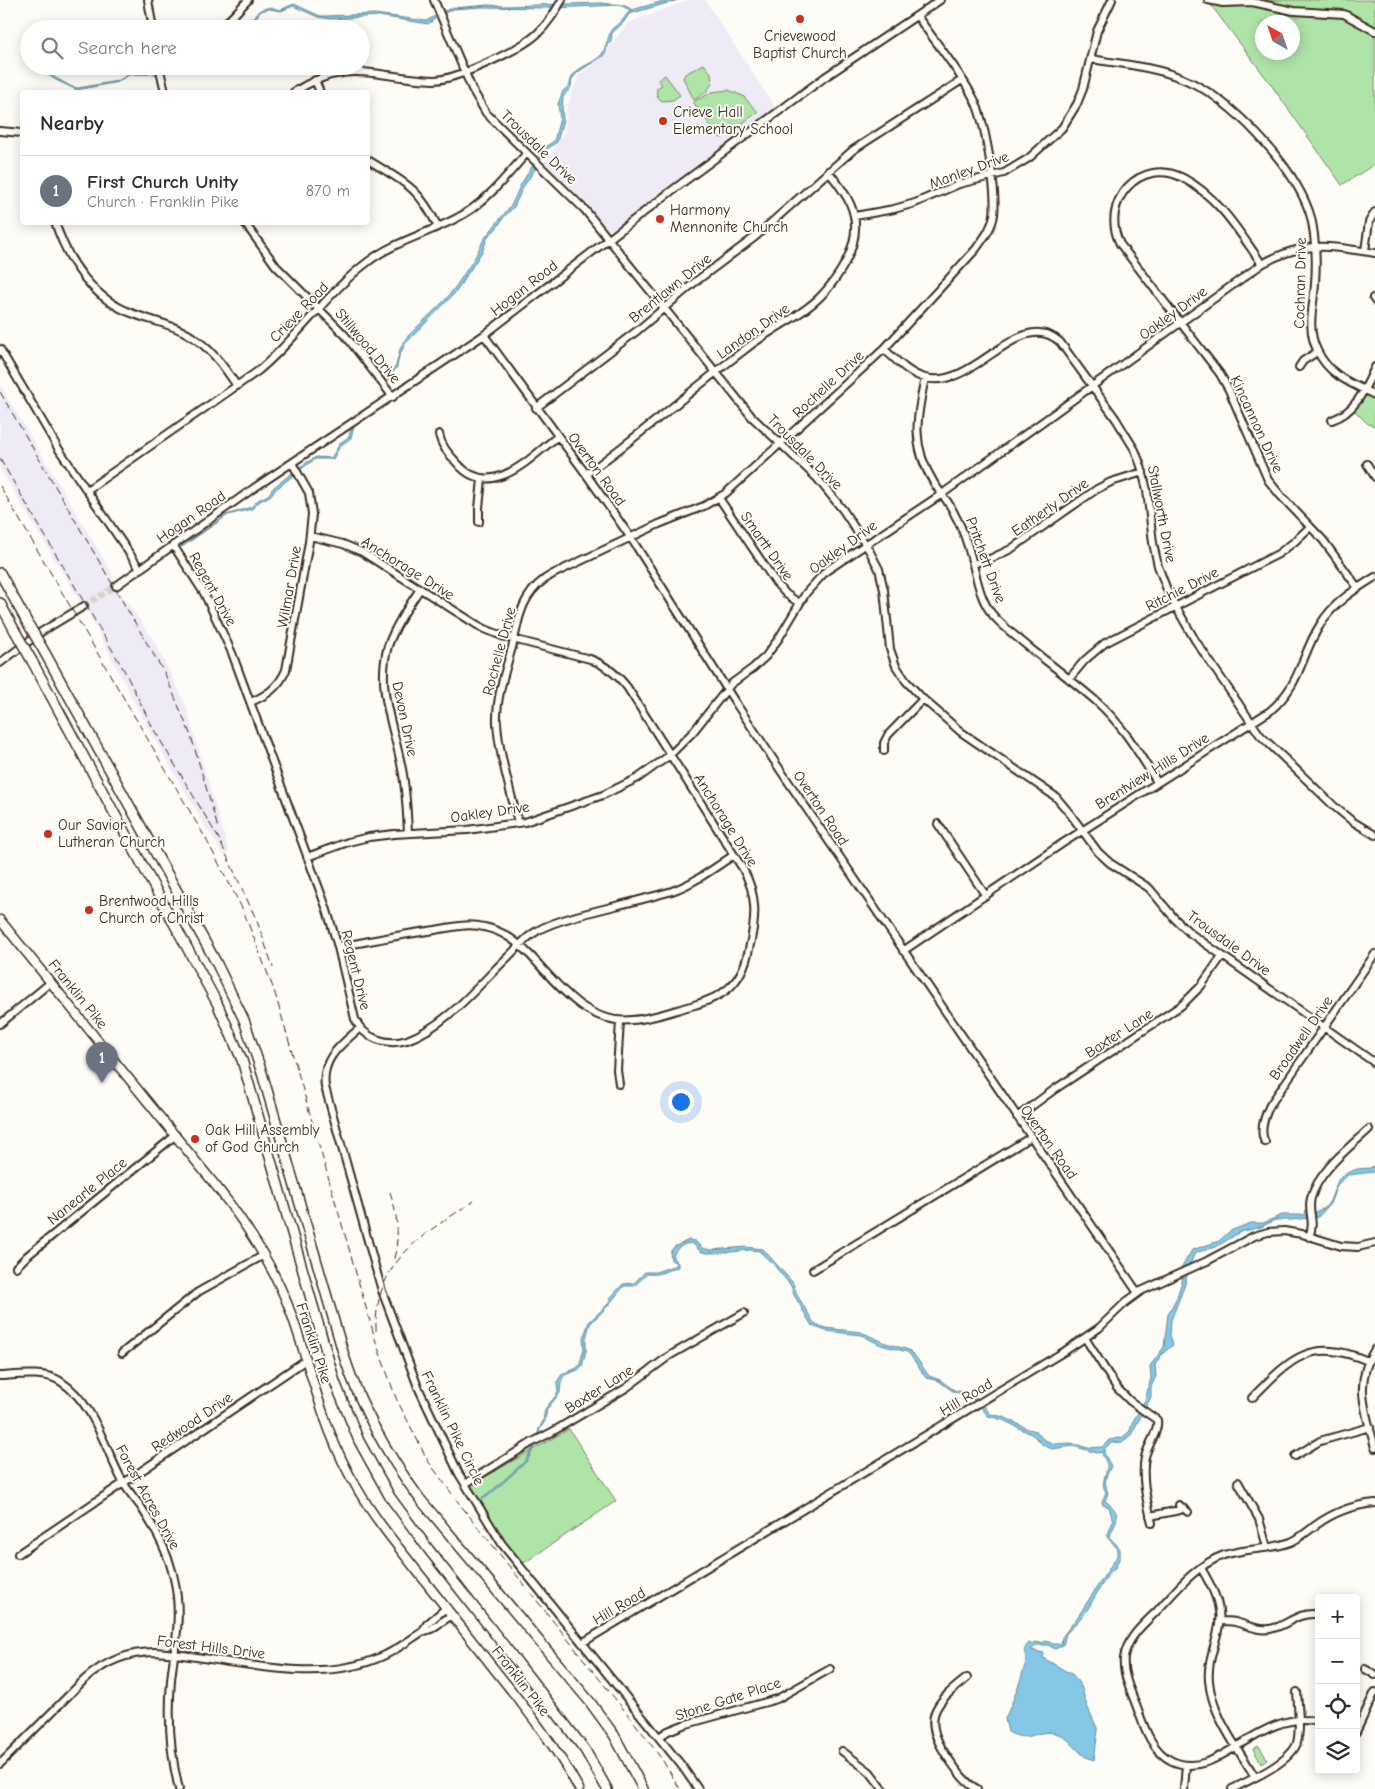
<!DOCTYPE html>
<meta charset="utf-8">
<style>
:root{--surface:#fff;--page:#f7f7f7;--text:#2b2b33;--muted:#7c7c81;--line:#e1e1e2;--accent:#0f766e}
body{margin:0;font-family:"Comic Neue",sans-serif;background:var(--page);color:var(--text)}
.controls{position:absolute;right:15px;bottom:15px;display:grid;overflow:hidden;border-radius:5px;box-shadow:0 2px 12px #0003}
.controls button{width:45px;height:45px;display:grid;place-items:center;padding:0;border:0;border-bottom:1px solid var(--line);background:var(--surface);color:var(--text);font:25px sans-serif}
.compass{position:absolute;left:1255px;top:15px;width:45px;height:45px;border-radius:50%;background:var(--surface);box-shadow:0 2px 12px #0003;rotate:320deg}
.you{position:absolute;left:680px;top:1101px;width:18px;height:18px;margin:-12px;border:4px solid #fff;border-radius:50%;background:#1a73e8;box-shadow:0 0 0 8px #1a73e833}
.badge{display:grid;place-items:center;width:32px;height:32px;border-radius:50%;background:var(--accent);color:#fff;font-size:16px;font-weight:700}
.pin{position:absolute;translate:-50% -41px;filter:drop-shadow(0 1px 2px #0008)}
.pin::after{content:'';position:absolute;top:26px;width:18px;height:15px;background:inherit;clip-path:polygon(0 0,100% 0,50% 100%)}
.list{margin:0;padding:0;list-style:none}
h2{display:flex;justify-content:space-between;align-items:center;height:65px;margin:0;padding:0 20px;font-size:21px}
h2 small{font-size:16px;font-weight:400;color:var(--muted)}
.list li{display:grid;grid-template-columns:32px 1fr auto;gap:15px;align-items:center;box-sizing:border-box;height:70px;padding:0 20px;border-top:1px solid var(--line)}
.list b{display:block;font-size:19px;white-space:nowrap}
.list p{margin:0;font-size:16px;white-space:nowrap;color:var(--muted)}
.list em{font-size:16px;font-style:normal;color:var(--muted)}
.icon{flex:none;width:28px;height:28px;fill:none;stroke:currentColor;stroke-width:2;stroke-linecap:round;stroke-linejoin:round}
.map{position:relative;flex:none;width:1375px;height:1789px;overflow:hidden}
.search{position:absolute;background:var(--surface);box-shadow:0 2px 12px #0003;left:20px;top:20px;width:350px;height:55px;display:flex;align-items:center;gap:12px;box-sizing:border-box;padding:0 18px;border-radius:28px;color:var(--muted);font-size:19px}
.panel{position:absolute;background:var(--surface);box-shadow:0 2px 12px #0003;left:20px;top:90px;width:350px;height:135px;border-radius:5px}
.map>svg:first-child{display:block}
.built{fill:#eeeaf6}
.green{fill:#aee4a7;stroke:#748762;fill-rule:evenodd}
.water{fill:#84c8e5;stroke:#678995}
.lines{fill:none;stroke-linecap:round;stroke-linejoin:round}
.minor-tunnel{stroke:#d6d2cc;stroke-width:6;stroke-dasharray:6 3;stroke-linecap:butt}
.minor-casing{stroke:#3b2a1e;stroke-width:10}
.major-casing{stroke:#3b2a1e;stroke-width:11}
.highway-casing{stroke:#3b2a1e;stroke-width:12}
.minor{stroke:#fdfcf7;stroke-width:6}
.major{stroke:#fdfcf7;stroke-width:8}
.highway{stroke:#fdfcf7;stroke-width:9}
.rail{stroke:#3b2a1e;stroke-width:1;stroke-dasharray:8 4;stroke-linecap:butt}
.highway-bridge-casing{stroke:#3b2a1e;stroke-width:12;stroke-linecap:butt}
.highway-bridge{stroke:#fdfcf7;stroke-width:9}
.poi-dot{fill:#c8321e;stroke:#fdfcf7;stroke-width:2}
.labels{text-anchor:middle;stroke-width:4;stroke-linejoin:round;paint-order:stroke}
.poi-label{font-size:15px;fill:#3b2a1e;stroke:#fdfcf7;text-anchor:start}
.street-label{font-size:15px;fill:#3b2a1e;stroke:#fdfcf7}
</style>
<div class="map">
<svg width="1375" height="1789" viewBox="0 0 1375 1789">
<rect width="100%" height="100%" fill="#fdfcf7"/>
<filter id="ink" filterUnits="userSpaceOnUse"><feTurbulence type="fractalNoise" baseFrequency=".02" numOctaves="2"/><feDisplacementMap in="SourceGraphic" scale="10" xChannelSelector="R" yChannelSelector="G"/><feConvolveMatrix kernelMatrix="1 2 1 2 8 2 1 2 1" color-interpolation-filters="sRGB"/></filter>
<g filter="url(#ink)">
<!-- built -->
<path class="built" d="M689 0H705L776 109 616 228 608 230 583 201 544 163 565 132 567 107 579 75 603 56 628 23Z
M0 385 112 573 113 582 117 588 153 639 185 703 229 852 223 855 190 800 143 719 86 609 78 598 0 469Z"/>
<!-- green -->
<path class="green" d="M1207 0H1375V164L1342 185 1267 79ZM1262 22H1292V52H1262Z
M704 64 711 73 712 84 706 92 694 100 683 78 685 74Z
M665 75 680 95 673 100 663 101C657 99 656 94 657 88L662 85 658 80Z
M728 90 743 96 758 112 722 138 719 137 693 102 712 92Z
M1363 390 1375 395V426L1368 424 1352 408Z
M569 1429 616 1501 524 1563 506 1543 471 1485Z
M1259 1746 1267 1759 1261 1763 1253 1749Z"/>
<!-- water -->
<path class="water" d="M667 0H678L629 14 624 22 612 33 611 41 607 45 606 52 603 56 578 72 572 79 571 87 563 97 562 107 563 120 557 142 546 150 540 160 538 158 545 147 554 141 560 118 558 104 563 91 570 85C571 66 591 67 602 54 605 50 608 38 610 33 611 27 617 26 621 22 625 18 626 14 631 10L619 5 553 8 482 7 453 9 445 13 444 11 453 8 488 5 505 6 601 3C613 5 622 2 632 10Z
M294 4 320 16H327L375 14 426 21 435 16 436 18 428 24 379 16 331 19 318 17 293 6 281 11 269 9 261 11 255 19 254 28 253 29 254 18 260 10 270 7 280 10Z
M34 66 72 87 78 88 117 81 129 75 156 74V75L136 74 126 76 118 82 77 90 56 80Z
M533 165 536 168 523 187 514 207 504 217 496 229 488 236 483 250 456 292 406 343 399 356 397 367 388 380 386 377 396 366 400 349 406 338 446 299 456 286 474 259 484 239 512 204 521 184Z
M354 427 351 438 340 446 333 459H315L300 470 299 467 316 457 331 458 341 442 349 437 351 429Z
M292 473 294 475 276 489 270 496 260 501 252 509 228 515 182 547 181 546 221 519 223 516 251 507 258 500 268 495 274 487Z
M1375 1165V1172H1374L1348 1175 1337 1185 1330 1204 1318 1217 1291 1220H1275L1261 1227 1240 1232 1216 1247 1195 1253 1190 1264 1184 1287 1171 1320 1170 1335 1173 1345 1162 1354 1155 1365 1156 1376 1151 1387V1397L1131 1435 1122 1442 1111 1443 1105 1448 1104 1453 1111 1466C1106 1478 1103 1479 1108 1493L1105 1501C1123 1513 1117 1521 1109 1537L1120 1548V1557L1115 1568 1107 1576 1086 1612 1066 1634 1063 1645 1055 1649 1048 1645H1037L1031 1650 1044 1653 1043 1658 1073 1675 1081 1686 1087 1706 1098 1730 1094 1760C1091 1759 1089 1758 1086 1757 1075 1750 1069 1736 1055 1733 1035 1729 1030 1744 1008 1732L1005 1719C1013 1701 1020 1683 1025 1665 1029 1654 1019 1653 1029 1643L1033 1645 1035 1642 1041 1643 1047 1641 1053 1644H1061L1062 1637 1079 1615 1117 1556V1548L1107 1537 1113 1521 1109 1507 1103 1505 1102 1502 1106 1492C1100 1483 1106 1477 1107 1468 1108 1462 1102 1457 1102 1452L1097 1453 1073 1446 1052 1449 1043 1445 1033 1435 1003 1420 988 1416 977 1402 966 1394 954 1392 939 1381 926 1378 911 1356 907 1352 881 1345 861 1335 826 1331 812 1326 794 1295 791 1286 773 1264 759 1251 750 1250 721 1253H706L700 1251 692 1243C683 1244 674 1248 673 1258L678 1263V1267C666 1270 660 1276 647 1274L634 1286H624L607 1307 590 1324 586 1338V1351L582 1366 578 1370 565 1375 563 1377 561 1382 560 1393 547 1409 545 1421 540 1429 536 1444 527 1461 492 1493 481 1501 480 1499 495 1488 525 1461 535 1444 539 1429 543 1421 545 1409 558 1393 557 1382 562 1374 575 1369 579 1366 584 1349 583 1338 589 1322 608 1304 611 1297 623 1284 634 1283 645 1272H656L676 1265 675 1262 671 1260 670 1252 674 1247 689 1240 695 1241 702 1248 711 1250 746 1247 763 1249 793 1283 797 1295 814 1323 825 1328 861 1332 886 1343 909 1350 915 1356 929 1376 940 1380 954 1390 968 1393 980 1400 990 1414 1004 1417 1028 1429 1036 1431 1043 1439 1054 1444 1071 1443 1088 1448 1102 1447 1109 1440 1123 1437 1130 1431 1132 1423 1145 1400 1151 1378 1150 1366 1164 1347 1168 1314 1177 1297 1183 1278 1182 1267 1192 1250 1219 1241 1230 1231 1251 1223H1263L1282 1215H1303L1309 1211 1316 1212 1325 1208 1330 1201 1338 1180 1347 1173 1357 1169 1370 1168Z"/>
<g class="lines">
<!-- minor-tunnel -->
<path class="minor-tunnel" d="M84 606 116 586"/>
<defs>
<path id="minor" d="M148 0 153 29
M434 0 472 89 486 113 585 210 752 417 817 478 843 510 869 550 879 569 884 590 890 649 896 666 906 681 923 699 961 732 1056 797 1071 815 1098 852 1110 863 1149 888 1175 919 1190 933 1375 1063
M1208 0 1223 3 1252 2 1294 11 1344 14 1375 31
M217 29 231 18 248 0
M1090 59C1122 64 1157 67 1186 80 1232 100 1292 164 1309 211 1313 222 1314 233 1315 245 1316 257 1316 270 1315 283 1314 306 1306 327 1317 350 1328 375 1352 384 1375 395
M159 66 165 92
M315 80 320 92
M294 92C349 57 376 78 434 80 456 80 521 49 537 34 548 24 555 12 562 0
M0 131 22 133
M368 160C405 183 418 186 438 227
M855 216 894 209 915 203 959 184 1004 173 1029 158 1062 128 1077 104 1083 89 1097 31 1112 0
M55 222C68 262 94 300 134 314 152 321 172 324 188 334 210 347 223 365 237 386
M244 222 276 266 345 335 393 397
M1365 251 1369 222 1375 212
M1262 264C1239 232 1219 197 1183 178 1140 156 1099 202 1120 244L1220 374 1229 390 1268 480 1281 496 1323 540 1358 588
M1373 298 1375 301
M484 335 586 474 631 538 735 702 785 777 1138 1293
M0 349 58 448 140 569
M884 349C896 360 909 374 925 378 975 391 1019 305 1060 342L1116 419 1135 450 1141 466 1147 490 1153 543 1158 566 1169 595 1195 640 1260 735 1335 807 1352 821 1375 835
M1299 367 1303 361 1317 352
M925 378C916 419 911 446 934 483 941 494 950 503 955 515 963 529 968 545 972 561 977 579 980 599 992 614 1003 627 1018 638 1031 649 1053 666 1075 683 1096 701 1122 724 1139 753 1157 782
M536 408 638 330 695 282 755 237 853 150 962 80
M1332 420C1356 412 1365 389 1375 367
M439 434C441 446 449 454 457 463 490 502 530 458 558 436
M1367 464 1375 477
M586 474C639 436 688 393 739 354 749 346 759 339 770 332 787 321 805 312 820 297 834 283 848 262 853 243 861 213 846 193 828 171
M87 490 258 371C298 338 328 291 369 261 397 240 434 232 464 214 489 199 508 174 527 153
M719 498 776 583 786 594 799 603
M479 522V508L482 479
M310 536 343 544 362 552 482 628 505 637 590 659C606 665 617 674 627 687L743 869C758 896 756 920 749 949 742 984 724 997 691 1006 672 1011 652 1019 632 1020 587 1025 559 986 531 956 517 942 504 931 484 927 468 923 451 927 435 930 403 934 370 941 338 947
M173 545 204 593 232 653 326 907 338 947 355 1019C364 1039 387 1046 407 1040 448 1025 478 985 509 956 518 947 526 937 537 931 550 923 566 919 580 915 610 907 642 900 672 891 695 883 714 868 734 855
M973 564 992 558 1011 549 1097 489 1111 482 1143 472
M116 586 254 488 484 335 674 189 825 77 940 0
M0 663 41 632 84 606
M1069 679 1085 660 1105 643 1278 554 1294 542 1310 527
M251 702C267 695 279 687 286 670L309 542 312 514 309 493 292 463
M884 751V743L888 735 923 699
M518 823C511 791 499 756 497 723 496 696 506 669 513 644 517 628 519 611 528 597 534 587 542 580 553 574L659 524 704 506 726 493 884 349 976 249C984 238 992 228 994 215 997 192 985 120 974 99 959 70 936 43 917 16
M938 824 986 896
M408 833C407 810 406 786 401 764 393 724 376 687 388 646 395 626 408 607 420 589
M307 857 348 842 369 837 394 834 467 830 525 822 603 795 638 778 670 755 693 732 731 684 753 668 766 656 779 638 806 593 826 571 942 494 1262 264C1305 240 1329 246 1375 253
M903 951 1063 843 1270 711C1302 683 1300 657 1320 625 1333 603 1354 590 1375 577
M0 1024 51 982
M360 1028C341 1045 321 1058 325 1087L382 1291 418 1387 459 1474 502 1544 682 1766 698 1789
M619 1084 617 1070 620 1021
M1017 1117 1055 1089 1182 1005 1201 986 1222 956
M1265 1142C1259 1131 1265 1115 1270 1105L1375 954
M1309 1237C1316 1220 1307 1212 1311 1198 1319 1170 1349 1148 1369 1129
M16 1267 27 1256 176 1135
M813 1270 1031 1137
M1085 1338 1117 1388 1130 1401 1157 1420C1159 1432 1148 1444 1145 1457 1141 1479 1147 1501 1152 1523
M1375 1349C1353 1383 1366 1412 1375 1448
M122 1353 198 1292 264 1255
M0 1376C18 1375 44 1371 60 1381 95 1403 104 1448 123 1482 128 1491 135 1499 141 1507 159 1535 174 1563 177 1597 180 1625 174 1652 171 1680 168 1716 170 1754 179 1789
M1252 1398C1291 1358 1311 1337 1368 1361
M1295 1456 1320 1441 1370 1427
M1238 1482 1259 1519 1267 1547
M465 1484 531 1443 552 1432 626 1388 669 1356 744 1313
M1150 1516 1180 1510 1179 1505 1188 1512
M18 1554 306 1360
M1201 1568C1211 1585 1222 1604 1219 1625 1216 1644 1207 1661 1209 1681 1212 1716 1238 1748 1255 1777
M446 1608 427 1624 422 1632 431 1629 452 1615
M1219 1621C1225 1621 1230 1621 1235 1622 1247 1625 1258 1631 1270 1629 1288 1626 1295 1613 1315 1614
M582 1643 1065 1351 1099 1328 1126 1302 1141 1291 1207 1261 1254 1236 1268 1232 1284 1231 1302 1234 1341 1246 1358 1247 1375 1243
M1365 1669 1375 1675
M967 1678C933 1704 921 1719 948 1758 956 1769 964 1782 977 1789
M1319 1722C1257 1707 1220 1783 1172 1761 1151 1751 1144 1726 1136 1705 1131 1691 1122 1674 1124 1658 1127 1637 1144 1624 1158 1610 1177 1589 1196 1565 1224 1555 1246 1548 1270 1550 1291 1542 1300 1538 1308 1531 1316 1525 1334 1512 1353 1505 1375 1503
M1356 1732 1375 1692
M659 1737 668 1731 683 1725 777 1699 830 1669
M842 1751 870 1772 883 1789
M0 1764 84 1680C104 1662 128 1652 155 1652 227 1657 314 1688 383 1656 397 1650 409 1640 422 1632
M1184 1789 1186 1765
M1232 1789C1250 1780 1291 1762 1297 1743 1301 1727 1298 1708 1297 1692"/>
<path id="major" d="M0 920 216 1186C248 1226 275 1268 292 1316 313 1375 324 1434 357 1488 374 1518 396 1544 417 1571 444 1605 471 1640 499 1675 528 1711 556 1747 579 1789"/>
<path id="highway" d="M0 573 27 622
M0 603 15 631
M45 653 216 962 244 1020 262 1073 345 1359C362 1410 388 1456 420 1499L590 1702 614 1735 643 1789
M32 661 217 1003 242 1060 335 1382 359 1441 390 1497 429 1550 532 1681 585 1750 607 1789"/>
</defs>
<!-- minor casing -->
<use href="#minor" class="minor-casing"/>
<!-- major casing -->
<use href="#major" class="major-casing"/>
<!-- highway casing -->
<use href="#highway" class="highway-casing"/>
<!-- minor -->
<use href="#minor" class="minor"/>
<!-- major -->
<use href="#major" class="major"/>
<!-- highway -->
<use href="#highway" class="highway"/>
<!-- rail -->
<path class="rail" d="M0 392 165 674 191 736 218 828
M0 459 124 670 153 728 219 839 257 921 273 967
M0 486 206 839 243 910 274 990 376 1342 396 1398 428 1461 458 1502 645 1736 663 1761 680 1789
M390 1192C398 1216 400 1238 393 1262
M376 1331C374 1260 423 1235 474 1201"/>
<defs>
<path id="highway-bridge" d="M27 622 45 653
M15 631 32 661"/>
</defs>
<!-- highway-bridge casing -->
<use href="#highway-bridge" class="highway-bridge-casing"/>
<!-- highway-bridge -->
<use href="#highway-bridge" class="highway-bridge"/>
</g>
</g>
<!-- markers -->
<g class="poi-dot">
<circle cx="800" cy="19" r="5"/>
<circle cx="663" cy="121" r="5"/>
<circle cx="660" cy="219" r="5"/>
<circle cx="48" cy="834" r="5"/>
<circle cx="89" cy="910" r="5"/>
<circle cx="195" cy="1139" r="5"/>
</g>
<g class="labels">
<!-- poi labels -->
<g class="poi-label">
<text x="800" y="41" text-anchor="middle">Crievewood<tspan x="800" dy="17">Baptist Church</tspan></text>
<text x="673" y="117">Crieve Hall<tspan x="673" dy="17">Elementary School</tspan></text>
<text x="670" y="215">Harmony<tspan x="670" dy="17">Mennonite Church</tspan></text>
<text x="58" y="830">Our Savior<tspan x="58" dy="17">Lutheran Church</tspan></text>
<text x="99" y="906">Brentwood Hills<tspan x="99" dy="17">Church of Christ</tspan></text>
<text x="205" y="1135">Oak Hill Assembly<tspan x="205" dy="17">of God Church</tspan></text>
</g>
<!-- street labels -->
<g class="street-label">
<text transform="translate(539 147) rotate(44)" y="5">Trousdale Drive</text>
<text transform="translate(969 170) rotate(-20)" y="5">Manley Drive</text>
<text transform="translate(1300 283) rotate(-89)" y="5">Cochran Drive</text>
<text transform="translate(524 288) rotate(-38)" y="5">Hogan Road</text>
<text transform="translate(670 288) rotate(-39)" y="5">Brentlawn Drive</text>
<text transform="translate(299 312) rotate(-46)" y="5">Crieve Road</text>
<text transform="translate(1173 313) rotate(-36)" y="5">Oakley Drive</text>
<text transform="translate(753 331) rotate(-35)" y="5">Landon Drive</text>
<text transform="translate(368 346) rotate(50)" y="5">Stillwood Drive</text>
<text transform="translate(828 384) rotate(-43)" y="5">Rochelle Drive</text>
<text transform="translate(1257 424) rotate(65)" y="5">Kincannon Drive</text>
<text transform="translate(805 452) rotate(45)" y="5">Trousdale Drive</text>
<text transform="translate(597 469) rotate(54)" y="5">Overton Road</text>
<text transform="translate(1050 507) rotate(-35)" y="5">Eatherly Drive</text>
<text transform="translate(1162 514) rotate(79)" y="5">Stallworth Drive</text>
<text transform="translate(191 517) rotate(-35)" y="5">Hogan Road</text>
<text transform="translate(767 546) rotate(55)" y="5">Smartt Drive</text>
<text transform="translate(843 547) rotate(-36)" y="5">Oakley Drive</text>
<text transform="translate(986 560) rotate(70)" y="5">Pritchett Drive</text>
<text transform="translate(408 568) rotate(32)" y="5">Anchorage Drive</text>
<text transform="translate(289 587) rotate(-80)" y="5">Wilmar Drive</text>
<text transform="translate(213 589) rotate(61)" y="5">Regent Drive</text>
<text transform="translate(1182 589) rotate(-27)" y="5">Ritchie Drive</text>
<text transform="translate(499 651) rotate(-75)" y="5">Rochelle Drive</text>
<text transform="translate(405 719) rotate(78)" y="5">Devon Drive</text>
<text transform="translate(1152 771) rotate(-32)" y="5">Brentview Hills Drive</text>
<text transform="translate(821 808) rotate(56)" y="5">Overton Road</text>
<text transform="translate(490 812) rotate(-8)" y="5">Oakley Drive</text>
<text transform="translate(726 820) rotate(58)" y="5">Anchorage Drive</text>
<text transform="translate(1229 943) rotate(36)" y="5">Trousdale Drive</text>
<text transform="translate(356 970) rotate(76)" y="5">Regent Drive</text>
<text transform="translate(78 994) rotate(51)" y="5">Franklin Pike</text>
<text transform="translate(1119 1033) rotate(-33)" y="5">Baxter Lane</text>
<text transform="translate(1301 1038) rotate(-55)" y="5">Broadwell Drive</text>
<text transform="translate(1049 1142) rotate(55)" y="5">Overton Road</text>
<text transform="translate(87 1191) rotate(-39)" y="5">Nanearle Place</text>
<text transform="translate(314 1343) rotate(72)" y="5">Franklin Pike</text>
<text transform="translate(599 1389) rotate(-32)" y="5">Baxter Lane</text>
<text transform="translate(966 1397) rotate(-31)" y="5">Hill Road</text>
<text transform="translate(192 1422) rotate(-34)" y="5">Redwood Drive</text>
<text transform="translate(453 1428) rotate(64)" y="5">Franklin Pike Circle</text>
<text transform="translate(148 1497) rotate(61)" y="5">Forest Acres Drive</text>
<text transform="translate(619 1606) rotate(-31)" y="5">Hill Road</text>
<text transform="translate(211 1647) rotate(7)" y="5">Forest Hills Drive</text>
<text transform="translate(521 1681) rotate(52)" y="5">Franklin Pike</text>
<text transform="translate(728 1699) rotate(-18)" y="5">Stone Gate Place</text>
</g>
</g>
</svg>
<div class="controls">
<button>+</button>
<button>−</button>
<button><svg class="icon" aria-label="locate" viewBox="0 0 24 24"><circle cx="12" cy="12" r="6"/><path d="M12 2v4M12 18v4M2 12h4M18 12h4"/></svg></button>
<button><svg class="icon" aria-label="layers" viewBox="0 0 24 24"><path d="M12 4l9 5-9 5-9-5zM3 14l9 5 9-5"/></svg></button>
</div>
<svg class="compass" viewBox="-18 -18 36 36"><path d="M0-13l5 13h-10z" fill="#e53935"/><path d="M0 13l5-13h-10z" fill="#7c7c81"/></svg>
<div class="you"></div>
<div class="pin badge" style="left:102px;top:1083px;background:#6b7280">1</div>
<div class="search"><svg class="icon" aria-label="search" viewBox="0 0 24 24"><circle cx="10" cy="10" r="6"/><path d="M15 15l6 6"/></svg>Search here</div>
<section class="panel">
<h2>Nearby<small></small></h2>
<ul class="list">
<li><span class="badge" style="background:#6b7280">1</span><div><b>First Church Unity</b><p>Church · Franklin Pike</p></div><em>870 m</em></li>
</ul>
</section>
</div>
